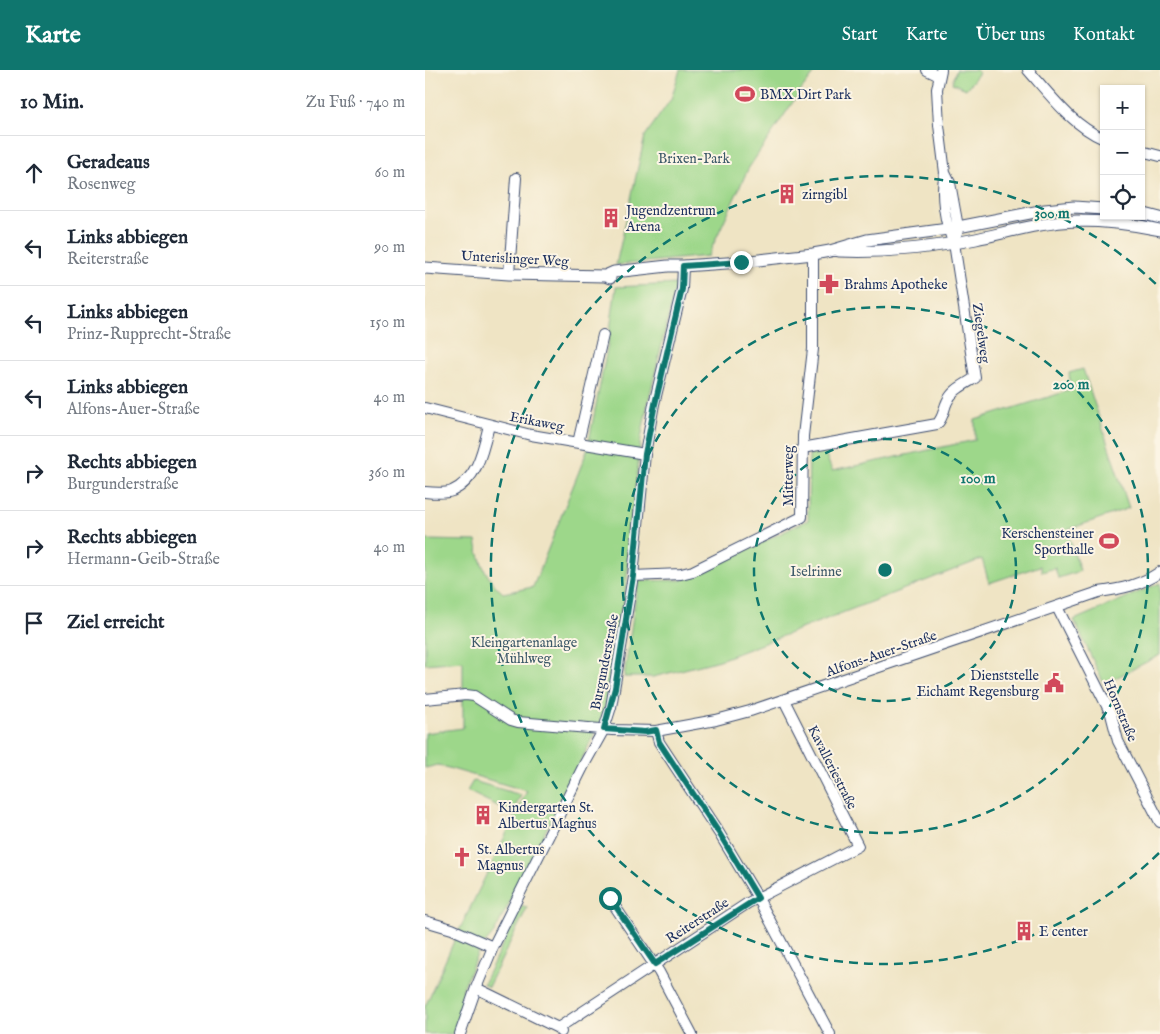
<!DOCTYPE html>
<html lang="de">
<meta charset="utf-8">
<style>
:root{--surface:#fff;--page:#f2f2f3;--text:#1f2937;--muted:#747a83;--line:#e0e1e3;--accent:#0f766e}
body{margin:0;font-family:"IM FELL English",serif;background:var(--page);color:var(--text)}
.controls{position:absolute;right:15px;top:15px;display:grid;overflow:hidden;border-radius:0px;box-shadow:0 1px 4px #0004}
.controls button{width:45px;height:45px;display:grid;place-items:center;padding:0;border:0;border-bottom:1px solid var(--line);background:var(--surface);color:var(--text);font:25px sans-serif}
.stop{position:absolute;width:15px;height:15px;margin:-11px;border:4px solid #0f766e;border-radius:50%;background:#fff}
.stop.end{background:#0f766e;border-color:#fff;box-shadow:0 1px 5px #0008}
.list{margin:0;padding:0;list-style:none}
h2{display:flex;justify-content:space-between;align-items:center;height:65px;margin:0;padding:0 20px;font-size:21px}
h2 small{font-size:16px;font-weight:400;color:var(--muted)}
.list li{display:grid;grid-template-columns:32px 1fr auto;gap:15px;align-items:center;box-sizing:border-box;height:75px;padding:0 20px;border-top:1px solid var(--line)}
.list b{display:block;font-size:19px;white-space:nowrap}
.list p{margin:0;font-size:16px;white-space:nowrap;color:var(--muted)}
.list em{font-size:16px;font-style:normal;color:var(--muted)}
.icon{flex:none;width:28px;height:28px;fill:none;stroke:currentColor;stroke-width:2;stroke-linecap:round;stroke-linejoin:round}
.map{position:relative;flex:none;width:735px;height:964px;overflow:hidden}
header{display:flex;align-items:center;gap:30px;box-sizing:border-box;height:70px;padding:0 25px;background:var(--accent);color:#fff}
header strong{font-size:24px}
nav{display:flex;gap:28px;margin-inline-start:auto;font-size:18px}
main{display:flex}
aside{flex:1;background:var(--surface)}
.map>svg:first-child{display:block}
.green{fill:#9dd78a;stroke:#5c8374}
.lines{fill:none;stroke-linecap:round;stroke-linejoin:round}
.minor-casing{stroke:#3b4a6d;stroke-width:12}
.tertiary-casing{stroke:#3b4a6d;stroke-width:13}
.minor{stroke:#fff;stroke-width:10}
.tertiary{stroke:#fff;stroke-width:11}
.route{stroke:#0f766e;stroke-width:6}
.ring{fill:none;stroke:#0f766e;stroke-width:2.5;stroke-dasharray:9 6}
.labels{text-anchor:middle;stroke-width:4;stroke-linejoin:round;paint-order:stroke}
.poi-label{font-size:14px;fill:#1b2f5e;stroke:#fcf5e5;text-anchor:start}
.park-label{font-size:14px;fill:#3c5969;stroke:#fcf5e5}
.street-label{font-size:14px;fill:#1b2f5e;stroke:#fcf5e5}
.centre{fill:#0f766e;stroke:#fcf5e5;stroke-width:2.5}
.ring-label{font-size:15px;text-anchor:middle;font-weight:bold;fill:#0f766e;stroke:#fcf5e5;stroke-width:4;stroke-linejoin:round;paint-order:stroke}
</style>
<header>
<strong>Karte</strong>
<nav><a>Start</a><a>Karte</a><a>Über uns</a><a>Kontakt</a></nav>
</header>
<main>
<aside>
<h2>10 Min.<small>Zu Fuß · 740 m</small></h2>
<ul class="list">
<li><svg class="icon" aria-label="ahead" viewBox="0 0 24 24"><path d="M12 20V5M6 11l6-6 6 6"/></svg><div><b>Geradeaus</b><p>Rosenweg</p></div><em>60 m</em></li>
<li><svg class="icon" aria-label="left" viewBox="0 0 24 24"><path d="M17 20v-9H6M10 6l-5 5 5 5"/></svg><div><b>Links abbiegen</b><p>Reiterstraße</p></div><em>90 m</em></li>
<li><svg class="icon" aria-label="left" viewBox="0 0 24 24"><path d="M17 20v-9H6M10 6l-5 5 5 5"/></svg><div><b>Links abbiegen</b><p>Prinz-Rupprecht-Straße</p></div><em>150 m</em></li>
<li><svg class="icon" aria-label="left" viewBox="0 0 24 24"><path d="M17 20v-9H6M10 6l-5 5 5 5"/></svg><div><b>Links abbiegen</b><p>Alfons-Auer-Straße</p></div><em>40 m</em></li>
<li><svg class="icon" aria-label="right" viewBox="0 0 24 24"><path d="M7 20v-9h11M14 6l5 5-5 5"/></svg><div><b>Rechts abbiegen</b><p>Burgunderstraße</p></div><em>360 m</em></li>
<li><svg class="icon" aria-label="right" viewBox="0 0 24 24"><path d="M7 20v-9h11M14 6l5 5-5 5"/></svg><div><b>Rechts abbiegen</b><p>Hermann-Geib-Straße</p></div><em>40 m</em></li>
<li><svg class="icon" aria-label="arrive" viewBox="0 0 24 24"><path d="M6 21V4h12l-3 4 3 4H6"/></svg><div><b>Ziel erreicht</b></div></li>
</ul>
</aside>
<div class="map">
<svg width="735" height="964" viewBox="0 0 735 964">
<rect width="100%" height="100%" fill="#fcf5e5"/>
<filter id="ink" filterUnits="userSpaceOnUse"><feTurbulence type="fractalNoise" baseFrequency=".02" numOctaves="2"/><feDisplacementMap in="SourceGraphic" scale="10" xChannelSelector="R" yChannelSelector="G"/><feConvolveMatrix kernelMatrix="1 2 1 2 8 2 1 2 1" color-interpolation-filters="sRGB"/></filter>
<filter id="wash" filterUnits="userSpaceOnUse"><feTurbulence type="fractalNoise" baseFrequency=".0096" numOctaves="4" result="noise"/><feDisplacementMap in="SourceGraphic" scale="20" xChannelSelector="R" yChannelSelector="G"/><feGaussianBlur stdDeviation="1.12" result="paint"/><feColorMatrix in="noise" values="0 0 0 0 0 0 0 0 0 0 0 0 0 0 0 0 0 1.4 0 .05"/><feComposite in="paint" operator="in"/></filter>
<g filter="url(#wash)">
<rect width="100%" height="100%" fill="#efe4c4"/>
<!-- green -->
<path class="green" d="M255 0H392L374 23 323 99 283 186 191 195 220 66 246 29Z
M531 0H551L554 3 541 19 527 13Z
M251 214 222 337 215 374 198 546 182 635 176 651 69 863 54 880 37 920 42 924 28 964H0V937L29 871 102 721 13 695 0 698V663L38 658V591L0 594V470L51 471C55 493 61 508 78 523L108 517 162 381 183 274 191 217Z
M658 299 704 438 642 460 655 501 633 508 630 498 617 502 615 496 564 513 557 489 295 590 228 607H199L213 511 256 510 268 506 383 450 384 385 389 382 399 380 407 401 550 370V350L646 320 644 303Z
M735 513V585L679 614 649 550Z
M48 711 96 725 87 743 42 721Z
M97 835 102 838 63 917 58 914Z"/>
</g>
<g filter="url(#ink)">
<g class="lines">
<defs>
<path id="minor" d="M502 0 514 6
M516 0 512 19 514 55 520 103 525 113 533 157 532 163
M603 0C626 26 647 55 679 69
M716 81 735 86
M84 204 91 108
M0 338 106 365 220 384
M153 373 178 265
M377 378 512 354C519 347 518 340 522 332 527 320 539 315 550 308L529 173C520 155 515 123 520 103
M0 422C9 423 19 424 27 421 53 409 58 380 64 355
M208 506 256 504 268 501 377 447 378 366 388 279V184
M632 537 686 644 693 671 735 752
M0 629 41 625 49 626 86 650 93 652 187 660 231 661 291 650 325 641 674 522C696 519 716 515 735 502
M231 661 234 672 294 763 333 828 405 964
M185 829 234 902 267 964
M0 851 27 859 68 877
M51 918 133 958 136 962
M133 958 323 833 433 776 359 630
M35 964 51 918 68 877 160 693 179 659 186 637 208 506 220 384 229 334 257 219 258 196"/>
<path id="tertiary" d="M716 143 735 148
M414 181C459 183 506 178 551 169 584 162 618 152 652 151 680 151 708 154 735 160
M0 198 84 204 180 206 185 208
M180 206 189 202 243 196H258L316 192 388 184 405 181 442 170 523 159 620 140 649 137 679 139"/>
</defs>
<!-- minor casing -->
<use href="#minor" class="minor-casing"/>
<!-- tertiary casing -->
<use href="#tertiary" class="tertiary-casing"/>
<!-- minor -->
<use href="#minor" class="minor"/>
<!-- tertiary -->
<use href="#tertiary" class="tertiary"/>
</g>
</g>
<g class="lines" filter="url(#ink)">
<!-- route -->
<path class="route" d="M185 828 230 894 333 828 294 763 234 672 231 660 220 662 179 659 190 618 208 506 220 384 230 334 257 219 258 196 316 192"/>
</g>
<!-- distance rings -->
<g class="ring">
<circle cx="460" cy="500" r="131"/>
<circle cx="460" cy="500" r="263"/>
<path d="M734 783A394 394 0 1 1 734 217"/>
</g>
<!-- icons -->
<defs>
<symbol id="stadium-bare" viewBox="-9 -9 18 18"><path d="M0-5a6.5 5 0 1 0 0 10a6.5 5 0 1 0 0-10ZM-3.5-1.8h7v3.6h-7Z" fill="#d1495b" stroke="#fcf5e5" stroke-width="2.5" paint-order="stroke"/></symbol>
<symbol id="building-bare" viewBox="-9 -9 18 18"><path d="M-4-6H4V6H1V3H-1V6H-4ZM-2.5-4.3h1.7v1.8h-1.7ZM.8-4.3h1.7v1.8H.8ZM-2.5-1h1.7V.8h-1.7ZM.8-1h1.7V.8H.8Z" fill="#d1495b" stroke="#fcf5e5" stroke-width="2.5" paint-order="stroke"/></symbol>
<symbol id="pharmacy-bare" viewBox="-9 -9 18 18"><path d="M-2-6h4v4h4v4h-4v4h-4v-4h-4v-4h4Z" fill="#d1495b" stroke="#fcf5e5" stroke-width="2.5" paint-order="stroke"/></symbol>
<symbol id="civic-bare" viewBox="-9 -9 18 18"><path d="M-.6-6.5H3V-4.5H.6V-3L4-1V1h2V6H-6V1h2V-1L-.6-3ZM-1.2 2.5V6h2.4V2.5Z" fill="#d1495b" stroke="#fcf5e5" stroke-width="2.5" paint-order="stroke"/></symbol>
<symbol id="church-bare" viewBox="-9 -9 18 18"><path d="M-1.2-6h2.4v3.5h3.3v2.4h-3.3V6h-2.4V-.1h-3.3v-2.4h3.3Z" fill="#d1495b" stroke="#fcf5e5" stroke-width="2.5" paint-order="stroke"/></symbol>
</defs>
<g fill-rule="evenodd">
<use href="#stadium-bare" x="306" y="10" width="28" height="28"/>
<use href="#building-bare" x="348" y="110" width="28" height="28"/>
<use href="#building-bare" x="172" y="134" width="28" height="28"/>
<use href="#pharmacy-bare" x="390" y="200" width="28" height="28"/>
<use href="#stadium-bare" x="670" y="457" width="28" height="28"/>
<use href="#civic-bare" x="615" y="599" width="28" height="28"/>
<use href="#building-bare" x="44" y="731" width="28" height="28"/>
<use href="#church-bare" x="23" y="773" width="28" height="28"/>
<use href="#building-bare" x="585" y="847" width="28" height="28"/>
</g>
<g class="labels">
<!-- poi labels -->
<g class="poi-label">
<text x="335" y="29">BMX Dirt Park</text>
<text x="377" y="129">zirngibl</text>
<text x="201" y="145">Jugendzentrum<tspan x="201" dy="16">Arena</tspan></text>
<text x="419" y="219">Brahms Apotheke</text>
<text x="669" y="468" text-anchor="end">Kerschensteiner<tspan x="669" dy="16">Sporthalle</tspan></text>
<text x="614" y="610" text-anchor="end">Dienststelle<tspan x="614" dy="16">Eichamt Regensburg</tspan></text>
<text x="73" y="742">Kindergarten St.<tspan x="73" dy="16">Albertus Magnus</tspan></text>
<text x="52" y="784">St. Albertus<tspan x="52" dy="16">Magnus</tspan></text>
<text x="614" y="866">E center</text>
</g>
<!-- park labels -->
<g class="park-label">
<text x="269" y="93">Brixen-Park</text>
<text x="391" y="506">Iselrinne</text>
<text x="99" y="577">Kleingartenanlage<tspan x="99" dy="16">Mühlweg</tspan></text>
</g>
<!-- street labels -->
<g class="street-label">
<text transform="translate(90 188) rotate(3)" y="5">Unterislinger Weg</text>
<text transform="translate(557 263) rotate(82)" y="5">Ziegelweg</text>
<text transform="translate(112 351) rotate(11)" y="5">Erikaweg</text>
<text transform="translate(363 406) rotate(-90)" y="5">Mitterweg</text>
<text transform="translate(456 583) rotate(-19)" y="5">Alfons-Auer-Straße</text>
<text transform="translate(179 592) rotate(-79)" y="5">Burgunderstraße</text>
<text transform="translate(696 640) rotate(67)" y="5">Hornstraße</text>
<text transform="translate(408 697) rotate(63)" y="5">Kavalleriestraße</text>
<text transform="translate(272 850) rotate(-33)" y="5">Reiterstraße</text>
</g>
</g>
<circle cx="460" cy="500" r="8" class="centre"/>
<g class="ring-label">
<text x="627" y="148">300 m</text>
<text x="646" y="319">200 m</text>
<text x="553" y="413">100 m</text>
</g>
</svg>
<div class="controls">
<button>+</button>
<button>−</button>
<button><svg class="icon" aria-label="locate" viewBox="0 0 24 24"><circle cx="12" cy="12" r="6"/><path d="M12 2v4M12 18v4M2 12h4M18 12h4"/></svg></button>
</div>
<div class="stop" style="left:185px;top:828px"></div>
<div class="stop end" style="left:316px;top:192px"></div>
</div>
</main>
